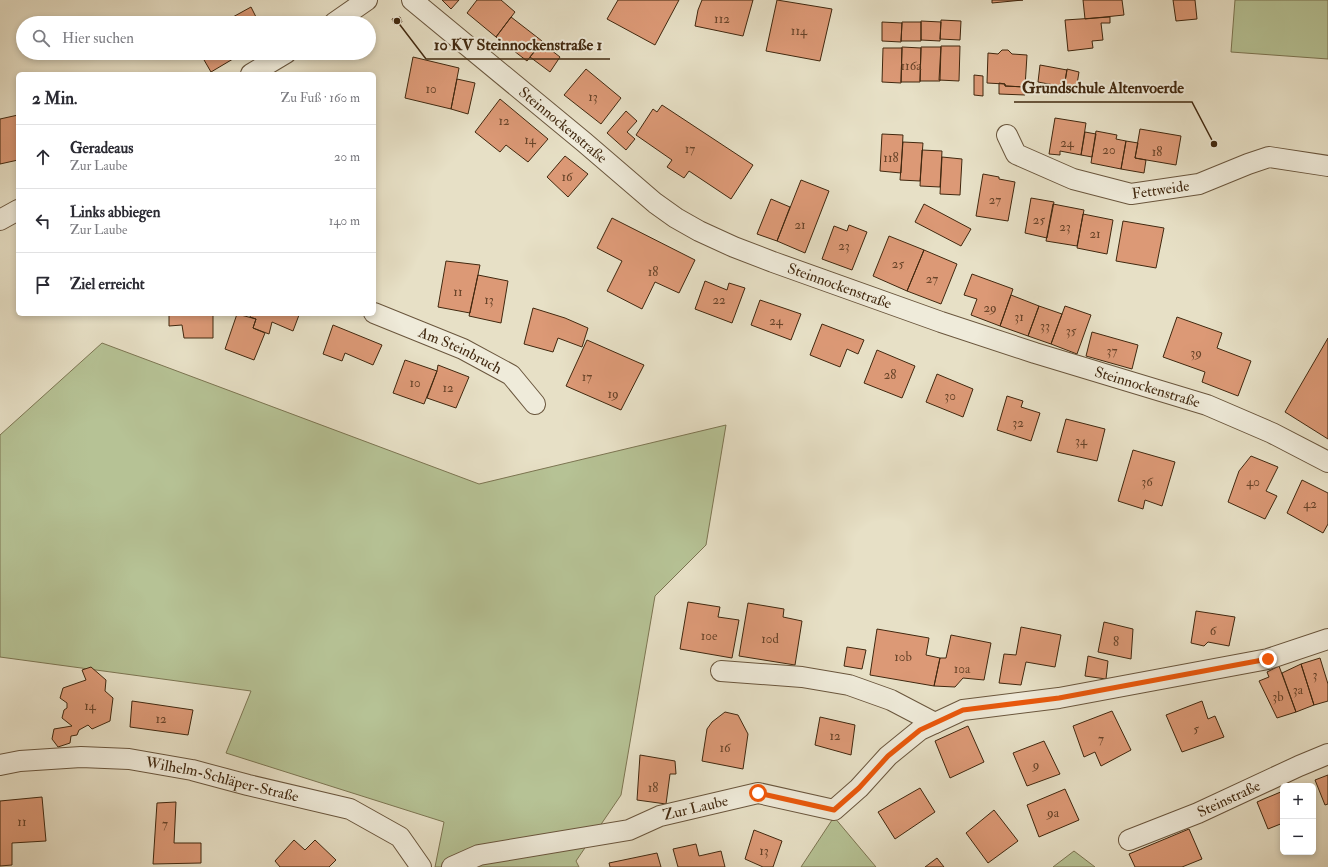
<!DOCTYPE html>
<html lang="de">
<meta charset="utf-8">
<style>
:root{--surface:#fff;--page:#f7f7f7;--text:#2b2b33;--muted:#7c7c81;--line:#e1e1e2}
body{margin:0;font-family:"IM FELL Double Pica",serif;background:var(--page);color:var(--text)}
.controls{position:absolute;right:12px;bottom:12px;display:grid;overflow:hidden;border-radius:6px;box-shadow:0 2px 6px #0003}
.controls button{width:36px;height:36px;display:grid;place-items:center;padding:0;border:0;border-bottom:1px solid var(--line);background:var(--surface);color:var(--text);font:20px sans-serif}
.stop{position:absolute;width:12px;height:12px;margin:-9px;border:3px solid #ea580c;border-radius:50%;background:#fff}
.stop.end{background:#ea580c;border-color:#fff;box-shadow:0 1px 4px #0008}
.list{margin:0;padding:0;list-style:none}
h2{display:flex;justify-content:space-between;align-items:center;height:52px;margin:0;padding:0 16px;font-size:17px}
h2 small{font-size:13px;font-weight:400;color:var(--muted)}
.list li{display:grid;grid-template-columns:26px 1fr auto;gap:12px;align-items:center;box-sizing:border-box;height:64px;padding:0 16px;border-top:1px solid var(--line)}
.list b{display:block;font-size:15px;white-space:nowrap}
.list p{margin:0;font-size:13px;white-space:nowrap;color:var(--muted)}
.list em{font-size:13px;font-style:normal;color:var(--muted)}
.icon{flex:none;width:22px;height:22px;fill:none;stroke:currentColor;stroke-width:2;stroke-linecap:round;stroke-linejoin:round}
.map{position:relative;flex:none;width:1328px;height:867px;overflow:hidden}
.search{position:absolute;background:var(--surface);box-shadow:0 2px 6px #0003;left:16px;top:16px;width:360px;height:44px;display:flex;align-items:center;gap:10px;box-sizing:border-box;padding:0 14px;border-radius:22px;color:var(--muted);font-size:15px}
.panel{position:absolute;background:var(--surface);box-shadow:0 2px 6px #0003;left:16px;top:72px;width:360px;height:244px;border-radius:6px}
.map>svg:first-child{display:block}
.green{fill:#b6c295;stroke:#7c7552}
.building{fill:#dc9976;stroke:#41280f}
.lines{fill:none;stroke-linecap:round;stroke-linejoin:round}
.minor-casing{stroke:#6a563d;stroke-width:22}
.minor{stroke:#efebda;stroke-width:20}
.route{stroke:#ea580c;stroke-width:5}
.labels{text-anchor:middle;stroke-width:4;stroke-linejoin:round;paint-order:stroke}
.number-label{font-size:13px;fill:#684429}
.street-label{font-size:15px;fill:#41280f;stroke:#efebda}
.leader{fill:none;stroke:#41280f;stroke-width:1.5}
.callout-dot{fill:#41280f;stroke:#efebda;stroke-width:1.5}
.callout-label{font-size:16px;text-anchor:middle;font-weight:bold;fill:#41280f;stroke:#efebda;stroke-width:4;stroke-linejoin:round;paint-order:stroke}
</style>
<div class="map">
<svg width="1328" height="867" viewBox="0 0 1328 867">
<rect width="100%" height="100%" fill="#e7e0c6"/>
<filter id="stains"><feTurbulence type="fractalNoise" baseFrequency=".005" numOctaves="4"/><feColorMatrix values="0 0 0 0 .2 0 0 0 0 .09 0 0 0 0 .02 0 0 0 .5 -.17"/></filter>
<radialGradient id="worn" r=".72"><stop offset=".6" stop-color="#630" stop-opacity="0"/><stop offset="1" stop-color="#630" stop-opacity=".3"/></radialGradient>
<!-- green -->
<path class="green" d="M1235 0H1328V59L1231 52Z
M102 343 479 484 726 425 706 545 655 596 621 795 576 861 579 867H435L444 822 226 753 251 691 0 657V435Z
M834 817 876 867H801Z
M1074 851 1095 867H1053Z"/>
<!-- building -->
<path class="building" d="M442 0H459L451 9Z
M477 0H501L515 12 496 37 467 13Z
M618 0H679L655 45 607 19Z
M702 0H753L743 36 695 26 698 10Z
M777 0 832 9 820 61 766 51Z
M992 0H1023L992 3Z
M1083 0H1122L1124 15 1085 19Z
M1173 0H1195L1197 19 1176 21Z
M251 7 259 23H222Z
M400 17 402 22 394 24 392 19Z
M511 17 542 41 527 61 496 37Z
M1110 17V23H1101L1103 40 1092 41 1093 48 1068 51 1065 20Z
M941 20 961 21 960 40 940 39Z
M921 21 941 22 940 41 921 40Z
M882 22 902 23 901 42 882 41Z
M902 22H921V41H901Z
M542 43 560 57 550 72 530 57Z
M941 46H960L959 81 939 80Z
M902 47 921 48 920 82H901Z
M921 47H941L940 81H920Z
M883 48H902L901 83 882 82Z
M1002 50H1008L1012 54 1027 55 1025 87 1005 86V84L987 83 988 53 998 54Z
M200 53H243L211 72Z
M413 57 459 68 451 109 405 98Z
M1040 65 1067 70 1064 87 1038 82Z
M586 69 621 98 601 124 564 95Z
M1067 69 1079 72 1076 90 1064 88Z
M974 75 983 76V96L974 95Z
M457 79 475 83 468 114 451 109Z
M999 83 1005 84V86L1025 87V95L999 94Z
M500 99 548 139 528 162 506 145 500 152 475 132Z
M662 105 753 165 731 199 689 171 684 178 667 167 672 160 636 135 653 109 657 112Z
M626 111 637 121 627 132 635 139 626 150 607 133Z
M18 115V160L0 164V119Z
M1055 118 1086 123 1081 155 1060 151V155L1049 154Z
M1140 129 1181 136 1176 165 1135 158Z
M1096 131 1117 135 1116 139 1126 141 1121 169 1091 163Z
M1085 132 1096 134 1092 157 1081 155Z
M882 134 903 135 901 173 880 171Z
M1126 141 1138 143 1135 158 1146 160 1144 173 1121 169Z
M903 142 923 143 920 181 900 180Z
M922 150 942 151 940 187 920 186Z
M565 156 588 174 568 197 547 177Z
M942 157 962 159 960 195 940 194Z
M983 174 999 177V179L1015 182 1008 221 976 216Z
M801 180 829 191 805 253 777 241Z
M1031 198 1054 202 1047 238 1025 233Z
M771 199 790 207 777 241 757 234Z
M924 204 971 229 961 246 915 222Z
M1053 204 1084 210 1077 246 1046 241Z
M1083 214 1113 220 1107 254 1077 248Z
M612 218 695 260 679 293 655 282 642 309 607 291 622 261 597 248Z
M1123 221 1164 228 1156 268 1116 261Z
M849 225 867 232 852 270 822 259 834 226 847 231Z
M889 236 924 250 907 291 873 276Z
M924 250 957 264 941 304 907 291Z
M446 261 480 265 470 313 438 307Z
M972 274 1013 289 1000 326 971 315 977 299 964 295Z
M478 275 508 281 501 323 469 316Z
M705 281 727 290 729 283 745 288 732 323 695 309Z
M1011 295 1039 306 1028 336 1000 326Z
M760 300 801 314 791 340 751 325Z
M1039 306 1062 314 1051 344 1028 336Z
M1065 306 1091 315 1077 354 1051 344Z
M533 308 565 318 588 328 582 347 558 338 553 352 524 344Z
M169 314H213V338H184L182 325 169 326Z
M237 314 256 319 253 328 265 333 254 360 225 349Z
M251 314H297L299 315 293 331 272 322 269 334 253 328 256 319 250 317Z
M1177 317 1222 333 1217 348 1251 361 1238 396 1202 382 1205 372 1163 357Z
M822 324 864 340 858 354 847 349 840 367 810 355Z
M333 325 382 345 373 365 345 353 342 361 323 354Z
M1092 332 1138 345 1132 369 1086 356Z
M1328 338V439L1285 412Z
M587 340 644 365 621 410 566 386Z
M877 350 915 366 902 398 864 383Z
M405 360 437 371 424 404 393 393Z
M438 365 469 377 456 408 427 398 437 371Z
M937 374 973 389 963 417 926 402Z
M1007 396 1023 401 1021 407 1040 413 1031 441 997 430Z
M1066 419 1105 429 1097 461 1057 452Z
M1133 450 1175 462 1162 506 1145 500 1143 509 1118 501Z
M1251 456 1278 467 1266 491 1277 496 1265 519 1228 502 1239 471Z
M1302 480 1328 493V524L1323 533 1287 513Z
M688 602 720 607 718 617 739 620 732 658 680 649Z
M748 603 784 609 783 617 802 621 795 665 739 656Z
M1196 611 1235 617 1229 646 1208 642 1204 646 1191 643Z
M1104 622 1133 629 1131 659 1098 652Z
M1021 627 1061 635 1055 667 1026 662 1021 685 999 683 1004 654 1016 655Z
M877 629 929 638 926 655 940 658 934 686 870 675Z
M951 635 991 643 984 680 963 678 955 687 934 686 940 658H946Z
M847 647 866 650 862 669 844 666Z
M1088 656 1108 661 1106 679 1085 676Z
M1320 658 1328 684V701L1314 705 1301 664Z
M1301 664 1314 705 1296 712 1282 673Z
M1279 666 1296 712 1277 718 1259 681 1269 677 1267 672Z
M91 667 106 680 105 691 113 698 110 721 92 729 88 725 79 730 77 735 71 736 70 743 58 747 52 739 54 729 72 726 62 718 64 710 67 708V703L60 698 63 688 86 680 82 670Z
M132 701 193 710 188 735 130 727Z
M1202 701 1208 719 1215 716 1224 737 1182 752 1166 715Z
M1112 711 1131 750 1101 766 1095 752 1084 757 1073 726Z
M725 712 738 715 748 734 743 769 702 761 707 729 712 722Z
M820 717 855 725 851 755 815 745Z
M968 726 984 762 950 778 935 741Z
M1044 741 1060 774 1027 786 1013 753Z
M640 755 675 761 676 774H670L666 804 637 800Z
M1328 775V804L1325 805 1315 780Z
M920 788 935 812 895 839 878 812Z
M1065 789 1079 820 1039 837 1027 805Z
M1283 791V823L1268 829 1257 802Z
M42 797 46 841 12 843V865L0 866V801Z
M176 802 174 843H201V863L153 864 157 803Z
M994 810 1018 841 988 863 966 833Z
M1189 829 1202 859 1182 867H1135L1129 854Z
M754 830 782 841 773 867H763L745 859Z
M294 840 305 850 315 840 336 860 329 867H280L275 861Z
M696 844 699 856 721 851 725 867H678L673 849Z
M657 853 661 867H610L609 863Z
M937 858 944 867H925Z"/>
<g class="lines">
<defs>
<g id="minor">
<path id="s1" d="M412 0 584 142 655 203 676 218 699 231 734 247 773 262 941 322 1035 353 1207 405 1272 433 1328 462"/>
<path d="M334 23 367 0"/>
<path d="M251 74 286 53"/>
<path id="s2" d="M1007 135 1016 154 1073 179 1131 194 1199 184 1248 164 1269 157 1328 166"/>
<path d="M0 220 18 210"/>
<path id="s3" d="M374 313 463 349 511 375 535 404"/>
<path d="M721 671 802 677 849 685 891 700 935 723"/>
<path id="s4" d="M0 765 20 761 81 757 129 759 192 770 248 785 350 809 400 837 421 867"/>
<path id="s5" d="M1129 840 1198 813 1299 766 1328 754"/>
<path id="s6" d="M452 867 479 855 629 830 660 816 758 793 834 810 859 788 888 756 920 730 963 710 1059 698 1268 659 1328 639"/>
</g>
</defs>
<!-- minor casing -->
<use href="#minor" class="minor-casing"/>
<!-- minor -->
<use href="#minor" class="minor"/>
</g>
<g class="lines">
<!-- route -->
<path class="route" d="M758 793 834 810 859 788 888 756 920 730 963 710 1059 698 1268 659"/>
</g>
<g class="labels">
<!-- number labels -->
<g class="number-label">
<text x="722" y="23">112</text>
<text x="799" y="35">114</text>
<text x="911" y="70">116a</text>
<text x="431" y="93">10</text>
<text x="593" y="101">13</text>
<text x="504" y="125">12</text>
<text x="530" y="144">14</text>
<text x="1067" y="147">24</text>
<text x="690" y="153">17</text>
<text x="1109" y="154">20</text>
<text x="1157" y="156">18</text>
<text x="891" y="162">118</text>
<text x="567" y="181">16</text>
<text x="995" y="204">27</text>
<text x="1039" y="224">25</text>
<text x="800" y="229">21</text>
<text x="1065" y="231">23</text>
<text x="1095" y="238">21</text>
<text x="844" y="250">23</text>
<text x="898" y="268">25</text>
<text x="653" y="276">18</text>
<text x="932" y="283">27</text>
<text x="458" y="296">11</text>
<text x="489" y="304">13</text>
<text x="719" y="304">22</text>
<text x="990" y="312">29</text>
<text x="1019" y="321">31</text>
<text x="776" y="325">24</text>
<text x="1045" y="330">33</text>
<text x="1071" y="335">35</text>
<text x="1112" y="355">37</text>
<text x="1196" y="357">39</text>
<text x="890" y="379">28</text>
<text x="587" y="381">17</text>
<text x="415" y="387">10</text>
<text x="448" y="392">12</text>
<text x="613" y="398">19</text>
<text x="950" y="400">30</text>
<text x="1018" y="427">32</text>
<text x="1081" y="445">34</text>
<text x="1147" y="486">36</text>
<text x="1253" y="486">40</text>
<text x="1310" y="508">42</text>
<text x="1213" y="635">6</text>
<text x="709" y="640">10e</text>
<text x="770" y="643">10d</text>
<text x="1116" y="646">8</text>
<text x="903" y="661">10b</text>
<text x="962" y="673">10a</text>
<text x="1315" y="679">3</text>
<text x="1298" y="694">3a</text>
<text x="1278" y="701">3b</text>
<text x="90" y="710">14</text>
<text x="161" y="723">12</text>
<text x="1196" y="733">5</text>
<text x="835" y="740">12</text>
<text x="1101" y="743">7</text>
<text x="725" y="752">16</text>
<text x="1036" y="769">9</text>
<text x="653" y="792">18</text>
<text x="1053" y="817">9a</text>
<text x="22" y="826">11</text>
<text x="165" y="828">7</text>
<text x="764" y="855">13</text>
</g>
<!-- street labels -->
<g class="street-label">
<text dy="5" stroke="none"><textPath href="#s1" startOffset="196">Steinnockenstraße</textPath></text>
<text dy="5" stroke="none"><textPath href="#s2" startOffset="173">Fettweide</textPath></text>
<text dy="5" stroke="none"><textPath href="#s1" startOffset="520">Steinnockenstraße</textPath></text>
<text dy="5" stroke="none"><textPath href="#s3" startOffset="94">Am Steinbruch</textPath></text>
<text dy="5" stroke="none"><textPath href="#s1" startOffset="844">Steinnockenstraße</textPath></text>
<text dy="5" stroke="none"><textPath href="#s4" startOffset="225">Wilhelm-Schläper-Straße</textPath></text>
<text dy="5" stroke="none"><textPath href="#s5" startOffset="108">Steinstraße</textPath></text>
<text dy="5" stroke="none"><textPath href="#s6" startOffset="252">Zur Laube</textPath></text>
</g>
</g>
<!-- callouts -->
<path class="leader" d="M397 21L426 59H610M1214 144L1192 102H1014"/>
<g class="callout-dot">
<circle cx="397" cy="21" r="4"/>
<circle cx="1214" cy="144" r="4"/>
</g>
<g class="callout-label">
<text x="518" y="50">10 KV Steinnockenstraße 1</text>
<text x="1103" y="93">Grundschule Altenvoerde</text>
</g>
<rect width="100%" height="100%" filter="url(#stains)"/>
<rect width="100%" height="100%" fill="url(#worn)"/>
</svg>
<div class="controls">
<button>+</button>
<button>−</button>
</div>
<div class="stop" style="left:758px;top:793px"></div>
<div class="stop end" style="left:1268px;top:659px"></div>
<div class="search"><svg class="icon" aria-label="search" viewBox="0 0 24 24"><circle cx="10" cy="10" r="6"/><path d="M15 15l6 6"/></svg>Hier suchen</div>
<section class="panel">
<h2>2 Min.<small>Zu Fuß · 160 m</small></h2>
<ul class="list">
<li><svg class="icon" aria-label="ahead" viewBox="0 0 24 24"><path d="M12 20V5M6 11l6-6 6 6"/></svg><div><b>Geradeaus</b><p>Zur Laube</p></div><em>20 m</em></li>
<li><svg class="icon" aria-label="left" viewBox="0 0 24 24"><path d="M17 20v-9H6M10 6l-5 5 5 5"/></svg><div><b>Links abbiegen</b><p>Zur Laube</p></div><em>140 m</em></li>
<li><svg class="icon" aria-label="arrive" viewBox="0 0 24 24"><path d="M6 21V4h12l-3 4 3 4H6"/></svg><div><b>Ziel erreicht</b></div></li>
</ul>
</section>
</div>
